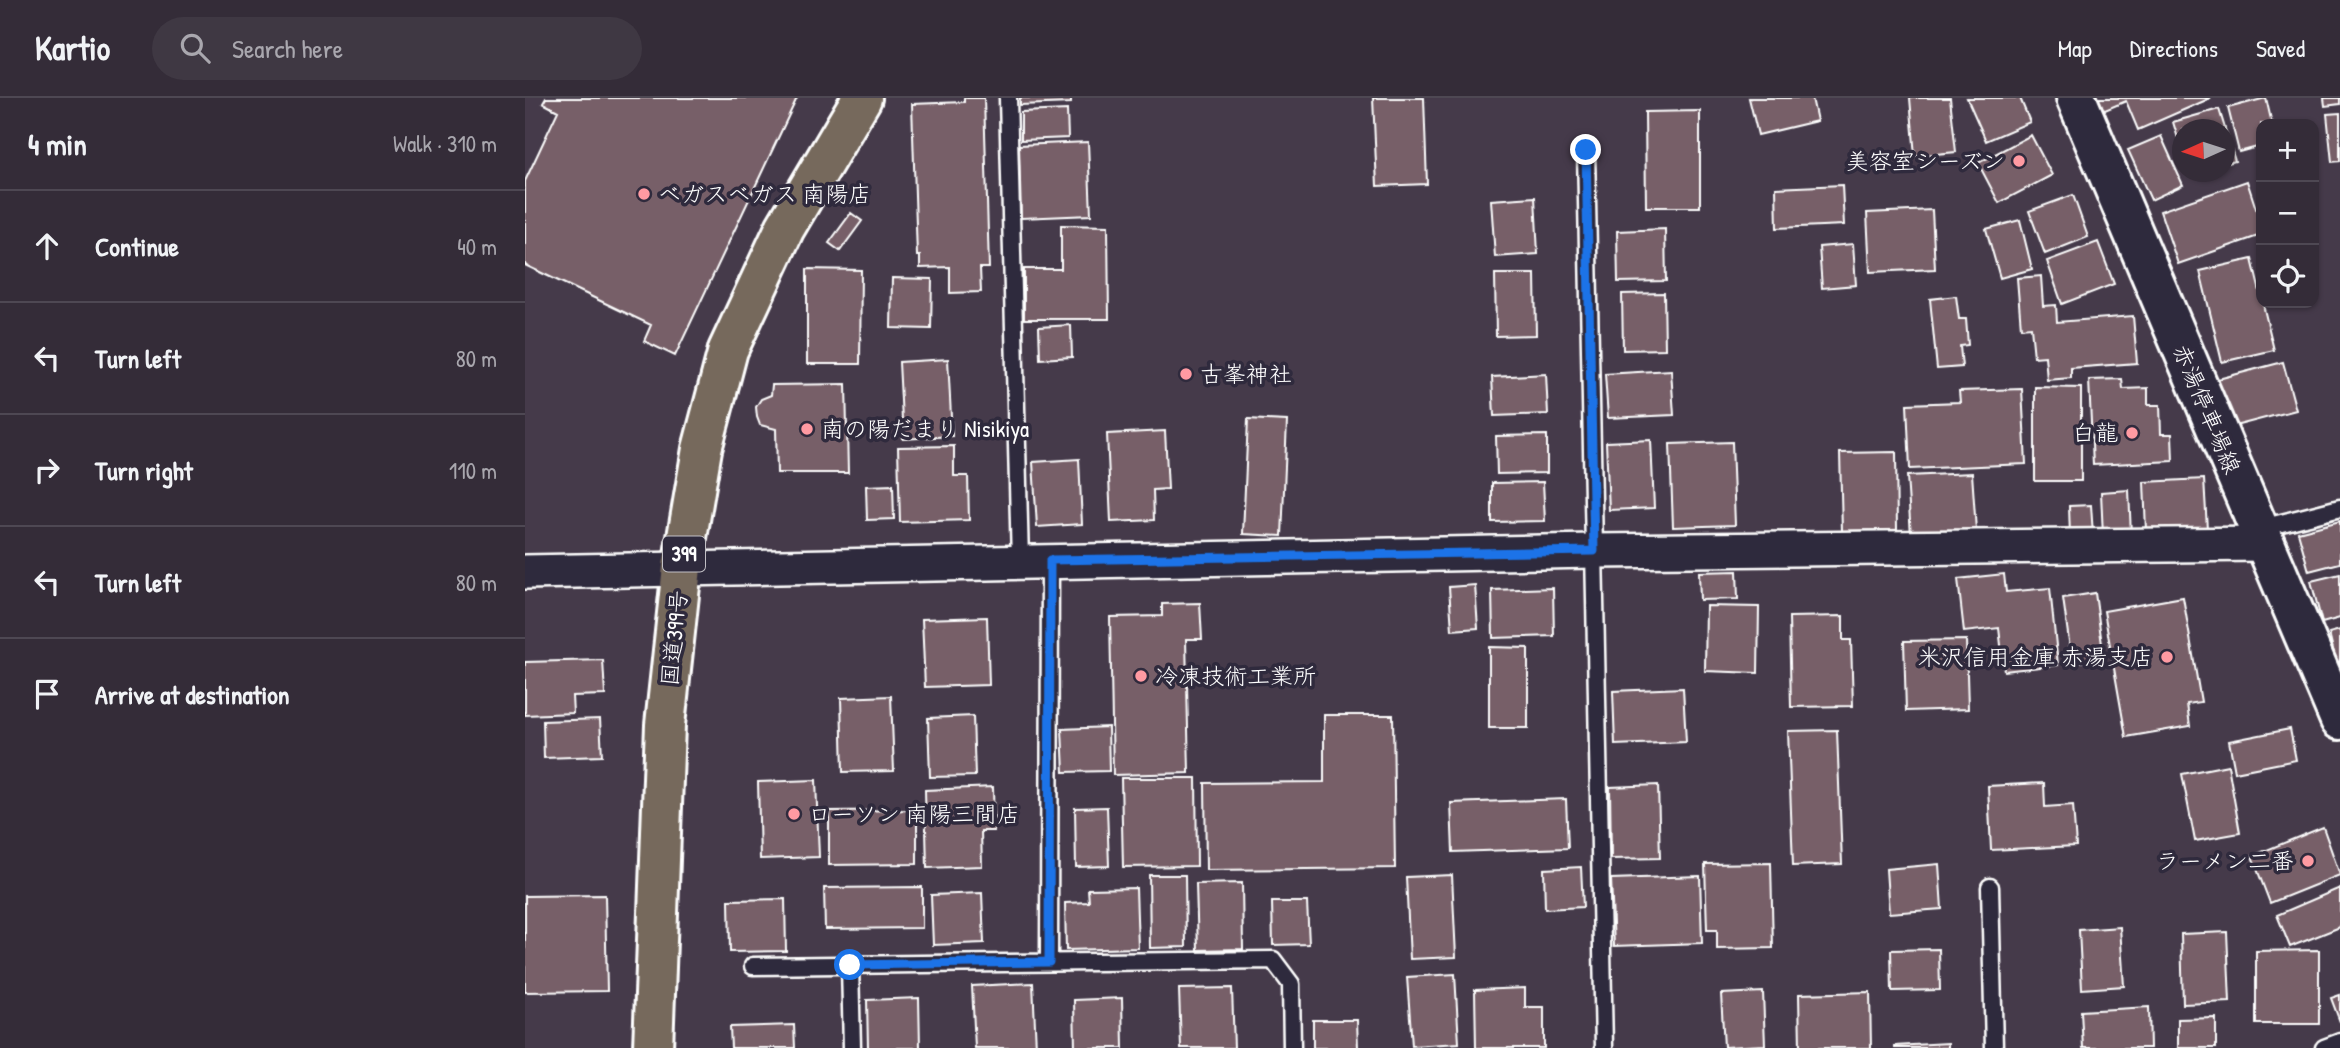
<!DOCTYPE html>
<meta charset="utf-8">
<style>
:root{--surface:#342c38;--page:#3f3843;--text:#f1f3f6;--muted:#a9a7ae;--line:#4e4853}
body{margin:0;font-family:"Patrick Hand","Klee One",sans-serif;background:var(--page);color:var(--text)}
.controls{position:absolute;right:21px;top:21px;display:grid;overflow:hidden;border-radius:14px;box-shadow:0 2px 5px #0004}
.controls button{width:63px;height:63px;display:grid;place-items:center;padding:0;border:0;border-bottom:2px solid var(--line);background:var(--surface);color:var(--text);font:35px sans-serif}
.compass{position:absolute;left:1647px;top:21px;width:63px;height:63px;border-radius:50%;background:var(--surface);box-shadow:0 2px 5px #0004;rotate:267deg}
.stop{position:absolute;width:21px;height:21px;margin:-16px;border:5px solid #1a73e8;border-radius:50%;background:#fff}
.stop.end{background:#1a73e8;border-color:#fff;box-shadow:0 2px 7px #0008}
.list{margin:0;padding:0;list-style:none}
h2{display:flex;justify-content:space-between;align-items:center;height:91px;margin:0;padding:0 28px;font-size:30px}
h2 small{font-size:23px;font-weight:400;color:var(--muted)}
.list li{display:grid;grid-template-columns:46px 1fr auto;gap:21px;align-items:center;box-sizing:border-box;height:112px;padding:0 28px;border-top:2px solid var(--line)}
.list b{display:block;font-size:26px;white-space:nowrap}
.list em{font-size:23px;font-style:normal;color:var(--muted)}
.icon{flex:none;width:38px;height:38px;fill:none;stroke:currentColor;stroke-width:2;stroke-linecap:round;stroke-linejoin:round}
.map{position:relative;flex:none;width:1815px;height:950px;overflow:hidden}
header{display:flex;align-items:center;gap:42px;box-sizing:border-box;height:98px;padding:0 35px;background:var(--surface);border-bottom:2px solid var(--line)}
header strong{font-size:33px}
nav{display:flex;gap:38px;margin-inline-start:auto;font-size:24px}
.search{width:490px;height:63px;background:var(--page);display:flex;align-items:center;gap:18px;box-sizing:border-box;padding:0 24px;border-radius:38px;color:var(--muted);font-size:26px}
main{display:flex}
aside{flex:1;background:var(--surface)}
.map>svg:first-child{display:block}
.building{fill:#775f68;stroke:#fff;stroke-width:2}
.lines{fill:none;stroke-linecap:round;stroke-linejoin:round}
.service-casing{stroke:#fff;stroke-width:21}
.minor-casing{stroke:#fff;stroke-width:38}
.secondary-casing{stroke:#fff;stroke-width:44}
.trunk-casing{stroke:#fff;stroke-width:44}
.service{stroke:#2f2a3d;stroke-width:16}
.minor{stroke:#2f2a3d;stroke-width:33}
.secondary{stroke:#2f2a3d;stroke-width:38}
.trunk{stroke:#76695c;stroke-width:38}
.route{stroke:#1a73e8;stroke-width:9}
.poi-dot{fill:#ff9aa2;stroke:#2f2a3d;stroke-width:2.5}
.labels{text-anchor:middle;stroke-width:7;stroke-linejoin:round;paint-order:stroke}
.shield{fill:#2f2a3d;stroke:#c1bfc5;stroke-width:2}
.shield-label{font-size:21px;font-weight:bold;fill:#fff}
.poi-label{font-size:23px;fill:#fff;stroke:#2f2a3d;text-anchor:start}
.street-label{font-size:23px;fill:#fff;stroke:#2f2a3d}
</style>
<header>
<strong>Kartio</strong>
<div class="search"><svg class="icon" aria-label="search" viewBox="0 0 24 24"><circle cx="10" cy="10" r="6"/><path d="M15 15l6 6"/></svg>Search here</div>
<nav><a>Map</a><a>Directions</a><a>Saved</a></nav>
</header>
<main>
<aside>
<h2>4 min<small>Walk · 310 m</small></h2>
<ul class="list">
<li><svg class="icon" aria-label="ahead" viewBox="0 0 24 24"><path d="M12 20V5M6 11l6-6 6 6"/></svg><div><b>Continue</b></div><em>40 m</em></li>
<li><svg class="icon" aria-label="left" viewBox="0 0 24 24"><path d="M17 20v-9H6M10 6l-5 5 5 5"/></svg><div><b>Turn left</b></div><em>80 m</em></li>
<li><svg class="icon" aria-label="right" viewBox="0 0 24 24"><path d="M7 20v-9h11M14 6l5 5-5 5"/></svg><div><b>Turn right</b></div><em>110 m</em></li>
<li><svg class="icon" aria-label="left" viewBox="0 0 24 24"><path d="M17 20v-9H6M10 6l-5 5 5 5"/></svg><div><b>Turn left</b></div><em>80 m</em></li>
<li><svg class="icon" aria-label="arrive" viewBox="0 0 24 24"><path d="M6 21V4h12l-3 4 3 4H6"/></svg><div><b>Arrive at destination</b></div></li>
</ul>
</aside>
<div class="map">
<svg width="1815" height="950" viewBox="0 0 1815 950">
<rect width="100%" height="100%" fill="#453a4a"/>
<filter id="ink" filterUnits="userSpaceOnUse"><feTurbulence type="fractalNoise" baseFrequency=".0143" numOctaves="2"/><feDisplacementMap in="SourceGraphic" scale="14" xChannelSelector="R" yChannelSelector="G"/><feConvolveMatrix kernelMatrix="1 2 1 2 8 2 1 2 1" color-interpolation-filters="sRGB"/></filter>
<g filter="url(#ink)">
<!-- building -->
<path class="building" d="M21 0H272L150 258 119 243 126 227 0 167V83L33 13 18 5Z
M439 0H459L464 170H455L456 194 425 195V169L395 170V158H392L387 6 439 4Z
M495 0H546V5L495 7Z
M848 0H899L902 86 852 88Z
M1224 0H1287L1292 23 1233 37Z
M1385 0H1425L1431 54 1390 58Z
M1442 0H1495L1505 24 1461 43Z
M1566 0H1686L1613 32 1601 3 1573 15Z
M1741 0 1747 26H1736V48L1714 54 1703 10Z
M1799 0H1815V6L1800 8Z
M1694 11 1710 63 1700 66V32H1658V57L1648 24Z
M542 12 543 40 496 42V14Z
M1175 13V109H1121L1120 14Z
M1815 15V63L1807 64 1802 16Z
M1506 37 1527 77 1474 105 1453 65Z
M1636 38 1658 87 1626 102 1603 52Z
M563 44 566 117 496 120 494 47Z
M1722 83 1736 126V137L1653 166 1635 113Z
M1317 87 1319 127 1252 130 1251 90Z
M1548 97 1563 139 1520 156 1504 113Z
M1010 99 1013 156 970 159 966 102Z
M1407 112 1410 171 1345 174 1342 115Z
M326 115 337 123 315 153 304 145Z
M1495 122 1507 171 1475 180 1461 131Z
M536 127 583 128 584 221H499V171H536Z
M1140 131 1141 183 1093 184 1092 133Z
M1573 144 1589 186 1537 206 1522 163Z
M1328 146 1331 187 1297 190 1294 149Z
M1727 161 1749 252 1697 264 1675 173Z
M282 171 336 172 335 266H282Z
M970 176H1010L1011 237 971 238Z
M1516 178 1518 208 1531 207 1532 224 1608 218 1612 265 1546 270V280L1522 282 1520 258 1509 259 1506 229 1496 230 1492 180Z
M367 180 407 181 406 231 366 230Z
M1139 195 1140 251 1098 252 1097 196Z
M1431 198 1434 221H1441L1443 247 1435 248 1437 269 1412 271 1405 201Z
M546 227 547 259 515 261 514 229Z
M423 261 427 338 378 341 374 264Z
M1758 264 1771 312 1706 329 1693 281Z
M1146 272 1149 317 1083 320 1080 276Z
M1021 276 1023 316 969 318 967 279Z
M1597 281 1598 291 1623 290V307H1635L1636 336H1647L1648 363 1568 367 1564 282Z
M321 286 323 375H252L251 331 235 327 232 319 231 309 236 301 246 297 247 287Z
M1510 289 1556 290V383H1510Z
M1497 291 1501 366 1385 371 1382 306 1435 304 1434 293Z
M723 321 762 323 757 438 718 436Z
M640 333 643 391 628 392 629 422 586 424 582 336Z
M1022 337V375L972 376 971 338Z
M1126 342 1129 410 1084 412 1081 344Z
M1207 344 1210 427 1148 429 1145 346Z
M429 348V378H443L444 422 375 424 373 349Z
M1371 354 1372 432 1317 433 1315 355Z
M554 361 557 426 512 429 508 364Z
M1447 375 1451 433 1386 437 1382 378Z
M1679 381 1682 431 1621 433 1619 384Z
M1018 384 1020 423 967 424V385Z
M368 387 369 421 342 422 341 388Z
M1604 392 1606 437 1578 438 1576 394Z
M1566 407 1568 437 1545 438 1544 408Z
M1815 423V465L1784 473 1773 434Z
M1212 473 1213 501 1175 502 1174 474Z
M1479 476 1481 494 1525 490 1533 567 1479 573 1474 530 1439 534 1433 481Z
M1815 476V520L1797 525 1786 483Z
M950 487 953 530 927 532 924 489Z
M1028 490 1029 538 968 540 967 492Z
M1570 495 1579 561 1547 565 1538 500Z
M1658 499 1676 604 1662 606 1665 628 1601 639 1579 513Z
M675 505 677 541H661L664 675 588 677 585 519 637 518V506Z
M1181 508 1234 509 1233 575 1180 573Z
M1318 518V542H1326L1328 608 1266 609 1264 519Z
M462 519 464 587 400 589 397 521Z
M1815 532V580L1804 535Z
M1441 542 1443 611 1381 613 1379 543Z
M964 549 1003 550V630H964Z
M78 562 80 597 47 598 48 615 0 617V564Z
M1158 590 1161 644 1090 647 1088 593Z
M366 598 369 673 318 674 316 600Z
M799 617H868L870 770 681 772 680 685 799 684Z
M448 618 450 678 405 679 403 620Z
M75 621 77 658 19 660 18 623Z
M583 629 584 673 539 674 537 631Z
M1765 631 1771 662 1710 674 1704 643Z
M1312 632 1317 766 1268 768 1263 633Z
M1703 667 1715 735 1670 743 1657 676Z
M596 680H671L672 768 598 769Z
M291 682 294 759 235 761 233 684Z
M1519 685 1520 709 1548 707 1551 748 1466 752 1463 688Z
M1133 687 1135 760 1086 761 1085 689Z
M468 689 469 733H456L457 768 402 770 400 692Z
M1041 701 1043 750 928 754 926 705Z
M582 709 584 768 551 769 550 710Z
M392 712V766L304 767V713Z
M1798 729 1815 777 1745 805 1727 758Z
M1246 765 1248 850 1192 851V832H1182L1180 766Z
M1414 766 1417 811 1364 815 1361 771Z
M1056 769 1058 809 1020 811 1019 771Z
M624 777H660L661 849 625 850Z
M927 777 931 859 885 861 881 779Z
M1175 778 1177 845 1089 848 1086 781Z
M717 785 718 851 673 852 671 786Z
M397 789V830L300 831 299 790Z
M611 790 613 850 541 852 540 805 564 804 563 791Z
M1815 790V829L1765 849 1752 817Z
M457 795 459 845 408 847 406 797Z
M80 797 82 893 0 894V798Z
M260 801 261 853 205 854 204 802Z
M747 804H782L784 846 748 847Z
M1595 829 1599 888 1557 891 1554 832Z
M1702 834 1705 904 1658 906 1656 836Z
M1414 851 1415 892 1367 893 1366 852Z
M1794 852V926H1731V853Z
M930 876 934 945 887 948 882 879Z
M508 885 511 950H450L447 888Z
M707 890 709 950H656L654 891Z
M1000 890V909H1019V950H951L950 892Z
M1238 894 1240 947 1199 949 1196 896Z
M1345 894 1346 950H1275L1274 896Z
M1815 897V924L1806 900Z
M394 900 395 950H343L342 902Z
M597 900 598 950H550L549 902Z
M1624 909 1625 950H1558L1556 913Z
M1691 920V950H1653V921Z
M788 922H832L833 950H788Z
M269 927 270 950H206L205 929Z
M1423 945V950H1370V948Z"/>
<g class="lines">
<defs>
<path id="service" d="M483 0 495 463
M1061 52 1079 950
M1733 431 1815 410
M1465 789 1469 950
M524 864 525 462
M325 867 327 950
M228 868 748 862 766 886 767 950
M1799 950 1815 944"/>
<path id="minor" d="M0 474 1069 453 1739 446"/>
<path id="secondary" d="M1551 0 1815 622"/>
<path id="trunk" d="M128 950 140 627 157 469 177 351 203 252 260 130 337 0"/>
</defs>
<!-- service casing -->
<use href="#service" class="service-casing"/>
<!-- minor casing -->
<use href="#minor" class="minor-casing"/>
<!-- secondary casing -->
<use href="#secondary" class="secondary-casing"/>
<!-- trunk casing -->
<use href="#trunk" class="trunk-casing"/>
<!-- service -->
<use href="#service" class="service"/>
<!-- minor -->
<use href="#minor" class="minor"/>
<!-- secondary -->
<use href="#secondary" class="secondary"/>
<!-- trunk -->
<use href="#trunk" class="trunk"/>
</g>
</g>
<g class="lines" filter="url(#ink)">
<!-- route -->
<path class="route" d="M325 867 524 864 525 462 1069 453 1061 52"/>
</g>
<!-- markers -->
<g class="poi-dot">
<circle cx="1494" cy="63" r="7"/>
<circle cx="119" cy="96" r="7"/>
<circle cx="661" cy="276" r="7"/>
<circle cx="282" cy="331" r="7"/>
<circle cx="1607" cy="335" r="7"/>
<circle cx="1642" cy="559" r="7"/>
<circle cx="616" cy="578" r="7"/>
<circle cx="269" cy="716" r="7"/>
<circle cx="1783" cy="763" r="7"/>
</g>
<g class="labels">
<!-- shield labels -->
<rect class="shield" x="138" y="438.5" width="42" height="35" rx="5"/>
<g class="shield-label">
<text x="159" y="463">399</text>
</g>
<!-- poi labels -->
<g class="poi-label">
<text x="1480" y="71" text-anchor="end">美容室シーズン</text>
<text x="133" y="104">ベガスベガス 南陽店</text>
<text x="675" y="284">古峯神社</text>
<text x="296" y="339">南の陽だまり Nisikiya</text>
<text x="1593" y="343" text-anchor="end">白龍</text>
<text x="1628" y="567" text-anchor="end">米沢信用金庫 赤湯支店</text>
<text x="630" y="586">冷凍技術工業所</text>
<text x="283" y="724">ローソン 南陽三間店</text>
<text x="1769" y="771" text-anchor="end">ラーメン二番</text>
</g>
<!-- street labels -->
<g class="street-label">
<text transform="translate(1682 311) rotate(67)" y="8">赤湯停車場線</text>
<text transform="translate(149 540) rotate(-84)" y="8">国道399号</text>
</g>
</g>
</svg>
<div class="controls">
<button>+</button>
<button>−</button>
<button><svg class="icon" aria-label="locate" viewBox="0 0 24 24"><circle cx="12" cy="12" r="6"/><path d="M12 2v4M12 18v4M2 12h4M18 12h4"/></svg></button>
</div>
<svg class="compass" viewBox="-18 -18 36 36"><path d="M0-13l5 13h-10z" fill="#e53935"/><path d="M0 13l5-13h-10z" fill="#a9a7ae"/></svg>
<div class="stop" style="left:325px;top:867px"></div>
<div class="stop end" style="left:1061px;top:52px"></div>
</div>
</main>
